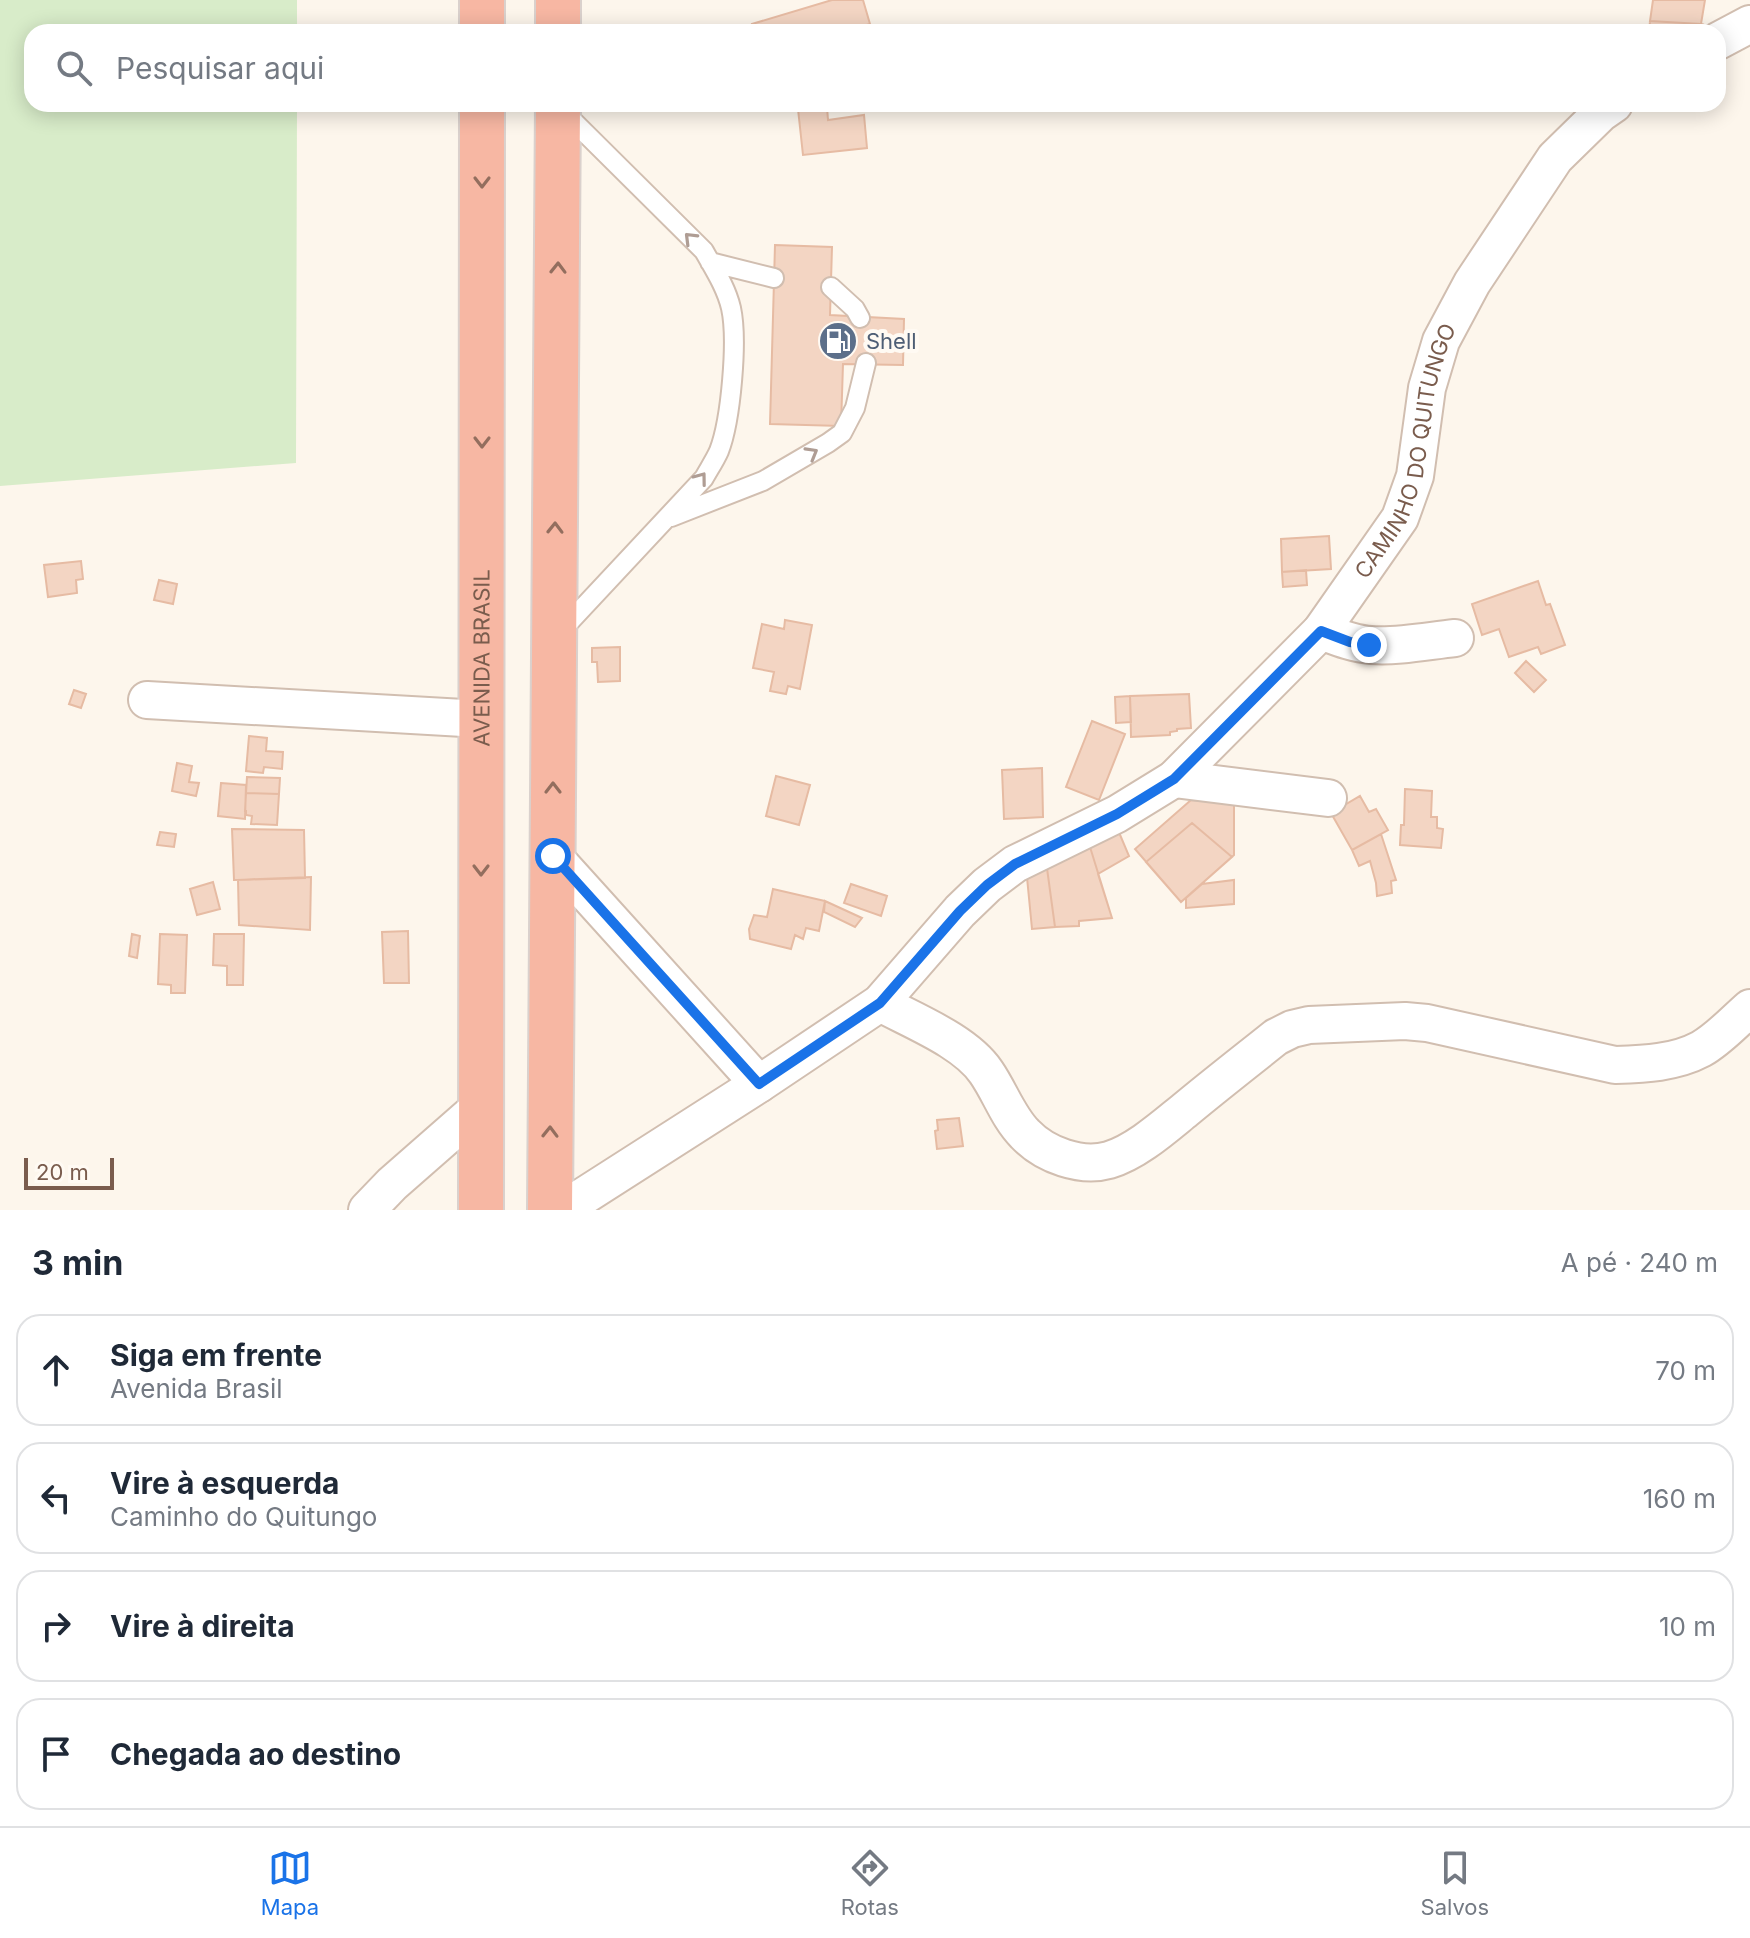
<!DOCTYPE html>
<html lang="pt">
<meta charset="utf-8">
<style>
:root{--surface:#fff;--page:#f6f6f7;--text:#1f2937;--muted:#747a83;--line:#e0e1e3;--accent:#1a73e8}
body{margin:0;font-family:Inter,sans-serif;background:var(--page);color:var(--text)}
.scale{position:absolute;left:24px;bottom:20px;width:90px;box-sizing:border-box;padding-left:8px;border:4px solid #7a5c4d;border-top:0;font-size:22px;line-height:28px;white-space:nowrap;color:#7a5c4d;-webkit-text-stroke:6px #fffaf3;paint-order:stroke}
.stop{position:absolute;width:24px;height:24px;margin:-18px;border:6px solid #1a73e8;border-radius:50%;background:#fff}
.stop.end{background:#1a73e8;border-color:#fff;box-shadow:0 2px 8px #0008}
.list{margin:0;padding:0;list-style:none}
h2{display:flex;justify-content:space-between;align-items:center;height:104px;margin:0;padding:0 32px;font-size:34px}
h2 small{font-size:26px;font-weight:400;color:var(--muted)}
.list li{display:grid;grid-template-columns:52px 1fr auto;gap:24px;align-items:center;box-sizing:border-box;height:112px;margin:0 16px 16px;padding:0 16px;border:2px solid var(--line);border-radius:24px}
.list b{display:block;font-size:30px;white-space:nowrap}
.list p{margin:0;font-size:26px;white-space:nowrap;color:var(--muted)}
.list em{font-size:26px;font-style:normal;color:var(--muted)}
.icon{flex:none;width:44px;height:44px;fill:none;stroke:currentColor;stroke-width:2;stroke-linecap:round;stroke-linejoin:round}
.map{position:relative;flex:none;width:1750px;height:1210px;overflow:hidden}
.search{position:absolute;background:var(--surface);box-shadow:0 4px 20px #0003;left:24px;right:24px;top:24px;height:88px;display:flex;align-items:center;gap:20px;box-sizing:border-box;padding:0 28px;border-radius:24px;color:var(--muted);font-size:30px}
.sheet{height:616px;background:var(--surface)}
nav{display:flex;justify-content:space-around;align-items:center;box-sizing:border-box;height:112px;border-top:2px solid var(--line);background:var(--surface);font-size:22px;color:var(--muted)}
nav a{display:grid;justify-items:center;gap:4px}
nav .on{color:var(--accent)}
.map>svg:first-child{display:block}
.green{fill:#d8ecc9}
.building{fill:#f3d5c3;stroke:#e6bba3;stroke-width:2}
.lines{fill:none;stroke-linecap:round;stroke-linejoin:round}
.lane-casing{stroke:#d1beb0;stroke-width:22}
.street-casing{stroke:#d1beb0;stroke-width:40}
.highway-casing{stroke:#dad1cd;stroke-width:48}
.lane{stroke:#fff;stroke-width:18}
.street{stroke:#fff;stroke-width:36}
.highway{stroke:#f7b7a3;stroke-width:44}
.oneway{stroke:#936e5e}
.oneway2{stroke:#af9d94}
.route{stroke:#1a73e8;stroke-width:10}
.labels{text-anchor:middle;stroke-width:8;stroke-linejoin:round;paint-order:stroke}
.service-label{font-size:22px;fill:#4e5e75;stroke:#fffaf3;text-anchor:start}
.street-label{font-size:22px;fill:#7a5c4d;stroke:#fffaf3}
</style>
<div class="map">
<svg width="1750" height="1210" viewBox="0 0 1750 1210">
<rect width="100%" height="100%" fill="#fdf6ec"/>
<!-- green -->
<path class="green" d="M0 0H297V32H32V104H297L296 463 0 486Z"/>
<!-- building -->
<path class="building" d="M832 0H863L870 24 843 32H754L752 24Z
M1653 0H1705L1701 24 1650 21Z
M1650 21 1701 24 1687 32H1649Z
M827 107 828 120 864 115 867 148 803 155 798 109Z
M775 245 832 247 830 315 904 319 903 365 843 364 841 426 770 424Z
M1329 536 1331 569 1282 572 1281 539Z
M81 561 83 579 76 580 77 593 48 597 44 565Z
M1306 570 1307 585 1283 587 1282 572Z
M159 580 177 584 173 604 154 600Z
M1538 581 1546 605 1550 604 1565 645 1541 654 1538 647 1509 657 1499 629 1482 635 1472 604Z
M785 620 812 625 800 689 788 686 786 694 770 691 774 672 753 668 762 624 784 629Z
M620 647V681L598 682 597 662H592V648Z
M1526 661 1546 680 1534 692 1515 673Z
M74 690 86 694 81 708 69 704Z
M1189 694 1191 728 1177 729V731L1170 732V735L1131 737 1130 696Z
M1130 696 1131 722 1116 723 1115 697Z
M1092 721 1125 734 1099 800 1066 787Z
M249 736 267 738 266 751 283 752 282 769 264 767 263 773 246 771Z
M177 763 192 766 189 782 199 783 196 796 172 791Z
M1042 768 1043 817 1004 819 1002 770Z
M776 776 810 785 799 825 766 816Z
M247 777 280 778 279 794 246 793Z
M221 783 246 785 245 819 218 816Z
M1405 789 1432 791 1431 817H1437V828L1443 829 1441 848 1400 845 1401 825H1404Z
M246 793 279 794 277 825 251 824 252 816 246 815V811H245Z
M1360 796 1369 812 1376 809 1388 830 1352 850 1331 813Z
M1191 800 1234 801V855L1181 902 1135 849Z
M1192 823 1232 857 1181 902 1146 862Z
M232 829 304 830 305 878 234 880Z
M1118 830 1129 856 1098 874 1112 918 1079 921V926L1055 927 1046 861 1090 847 1089 843Z
M160 832 176 834 174 847 157 845Z
M1381 834 1396 880 1391 881 1392 893 1377 896 1376 883 1370 861 1359 866 1352 850Z
M1090 847 1112 918 1079 921V926L1055 927 1046 861Z
M1046 861 1055 927 1032 929 1026 867Z
M311 877 310 930 239 925 238 880Z
M1234 880V904L1186 908V898L1202 884Z
M213 882 220 909 197 915 190 889Z
M851 884 887 896 881 916 844 903Z
M773 889 825 901 819 931 806 928 803 939 795 935 791 949 750 939 749 929 754 915 767 917Z
M825 901 862 918 855 927 824 912Z
M408 931 409 983H384L382 932Z
M132 934 140 936 137 958 129 956Z
M160 934 187 935 185 993H171V985L158 984Z
M214 934H244L243 985H227V966L213 965Z
M959 1118 963 1146 937 1149 935 1131 938 1130 937 1120Z"/>
<g class="lines">
<defs>
<path id="lane" d="M710 262 774 278
M831 287 855 309 860 318
M671 517 763 481 828 443 842 433 855 408 866 363
M561 631 704 478C709 469 715 460 719 451 731 420 738 340 731 308 726 287 714 269 704 251L563 111"/>
<g id="street">
<path d="M1718 41 1750 24"/>
<path d="M1321 631C1337 637 1354 644 1371 645 1398 647 1427 641 1455 638"/>
<path d="M147 700 481 719"/>
<path d="M1174 779 1328 798"/>
<path d="M553 856 759 1084"/>
<path d="M880 1003C913 1021 965 1041 986 1072 1000 1092 1008 1117 1025 1134 1045 1155 1081 1168 1109 1160 1136 1152 1164 1127 1185 1110 1215 1085 1246 1061 1276 1037L1292 1029 1309 1025 1405 1021 1427 1023 1615 1065C1644 1064 1675 1063 1701 1049 1719 1039 1735 1021 1750 1008"/>
<path d="M367 1210 392 1184 481 1106"/>
<path id="s1" d="M562 1210 759 1084 880 1003 960 911 987 885 1015 864 1117 814 1174 779 1321 631 1400 518 1415 476 1427 388 1441 341 1472 283 1555 158 1601 113 1614 104"/>
</g>
<g id="highway">
<path d="M482 32V0"/>
<path d="M558 32V0"/>
<path id="s2" d="M481 1210 482 104"/>
<path d="M550 1210 558 104"/>
</g>
</defs>
<!-- lane casing -->
<use href="#lane" class="lane-casing"/>
<!-- street casing -->
<use href="#street" class="street-casing"/>
<!-- highway casing -->
<use href="#highway" class="highway-casing"/>
<!-- lane -->
<use href="#lane" class="lane"/>
<!-- street -->
<use href="#street" class="street"/>
<!-- highway -->
<use href="#highway" class="highway"/>
</g>
<!-- one-way arrows -->
<defs><path id="oneway-chevron" d="M-2-3.5L2.5 0L-2 3.5" fill="none" stroke-width="1.6" stroke-linecap="round" stroke-linejoin="round" transform="scale(2)"/></defs>
<g class="oneway">
<use href="#oneway-chevron" transform="translate(482 182) rotate(90)"/>
<use href="#oneway-chevron" transform="translate(558 268) rotate(-89)"/>
<use href="#oneway-chevron" transform="translate(482 442) rotate(90)"/>
<use href="#oneway-chevron" transform="translate(555 528) rotate(-89)"/>
<use href="#oneway-chevron" transform="translate(553 788) rotate(-90)"/>
<use href="#oneway-chevron" transform="translate(481 870) rotate(90)"/>
<use href="#oneway-chevron" transform="translate(550 1132) rotate(-89)"/>
</g>
<g class="oneway2">
<use href="#oneway-chevron" transform="translate(690 238) rotate(-135)"/>
<use href="#oneway-chevron" transform="translate(812 453) rotate(-30)"/>
<use href="#oneway-chevron" transform="translate(701 478) rotate(-53)"/>
</g>
<g class="lines">
<!-- route -->
<path class="route" d="M553 856 759 1084 880 1003 960 911 987 885 1015 864 1117 814 1174 779 1321 631 1350 642 1369 645"/>
</g>
<!-- icons -->
<defs>
<symbol id="fuel-disc" viewBox="-11 -11 22 22"><circle r="9.5" fill="#5c6f8a" stroke="#fffaf3"/><path d="M-5.5-6h7V0h2V4h1.3V-2.5L3-4.5l.8-.8L6-3V5H2.5V1h-1V6h-7ZM-4.2-4.7v3.2H.2V-4.7Z" fill="#fff"/></symbol>
</defs>
<g fill-rule="evenodd">
<use href="#fuel-disc" x="816" y="319" width="44" height="44"/>
</g>
<g class="labels">
<!-- service labels -->
<g class="service-label">
<text x="866" y="349">Shell</text>
</g>
<!-- street labels -->
<g class="street-label">
<text dy="8" stroke="none"><textPath href="#s1" startOffset="1166">CAMINHO DO QUITUNGO</textPath></text>
<text dy="8" stroke="none"><textPath href="#s2" startOffset="552">AVENIDA BRASIL</textPath></text>
</g>
</g>
</svg>
<div class="scale">20 m</div>
<div class="stop" style="left:553px;top:856px"></div>
<div class="stop end" style="left:1369px;top:645px"></div>
<div class="search"><svg class="icon" aria-label="search" viewBox="0 0 24 24"><circle cx="10" cy="10" r="6"/><path d="M15 15l6 6"/></svg>Pesquisar aqui</div>
</div>
<section class="sheet">
<h2>3 min<small>A pé · 240 m</small></h2>
<ul class="list">
<li><svg class="icon" aria-label="ahead" viewBox="0 0 24 24"><path d="M12 20V5M6 11l6-6 6 6"/></svg><div><b>Siga em frente</b><p>Avenida Brasil</p></div><em>70 m</em></li>
<li><svg class="icon" aria-label="left" viewBox="0 0 24 24"><path d="M17 20v-9H6M10 6l-5 5 5 5"/></svg><div><b>Vire à esquerda</b><p>Caminho do Quitungo</p></div><em>160 m</em></li>
<li><svg class="icon" aria-label="right" viewBox="0 0 24 24"><path d="M7 20v-9h11M14 6l5 5-5 5"/></svg><div><b>Vire à direita</b></div><em>10 m</em></li>
<li><svg class="icon" aria-label="arrive" viewBox="0 0 24 24"><path d="M6 21V4h12l-3 4 3 4H6"/></svg><div><b>Chegada ao destino</b></div></li>
</ul>
</section>
<nav>
<a class="on"><svg class="icon" aria-label="map" viewBox="0 0 24 24"><path d="M3 6l6-2 6 2 6-2v14l-6 2-6-2-6 2zM9 4v14M15 6v14"/></svg>Mapa</a>
<a><svg class="icon" aria-label="directions" viewBox="0 0 24 24"><path d="M12 3l9 9-9 9-9-9zM9 14v-3h6M13 9l2 2-2 2"/></svg>Rotas</a>
<a><svg class="icon" aria-label="saved" viewBox="0 0 24 24"><path d="M7 4h10v16l-5-4-5 4z"/></svg>Salvos</a>
</nav>
